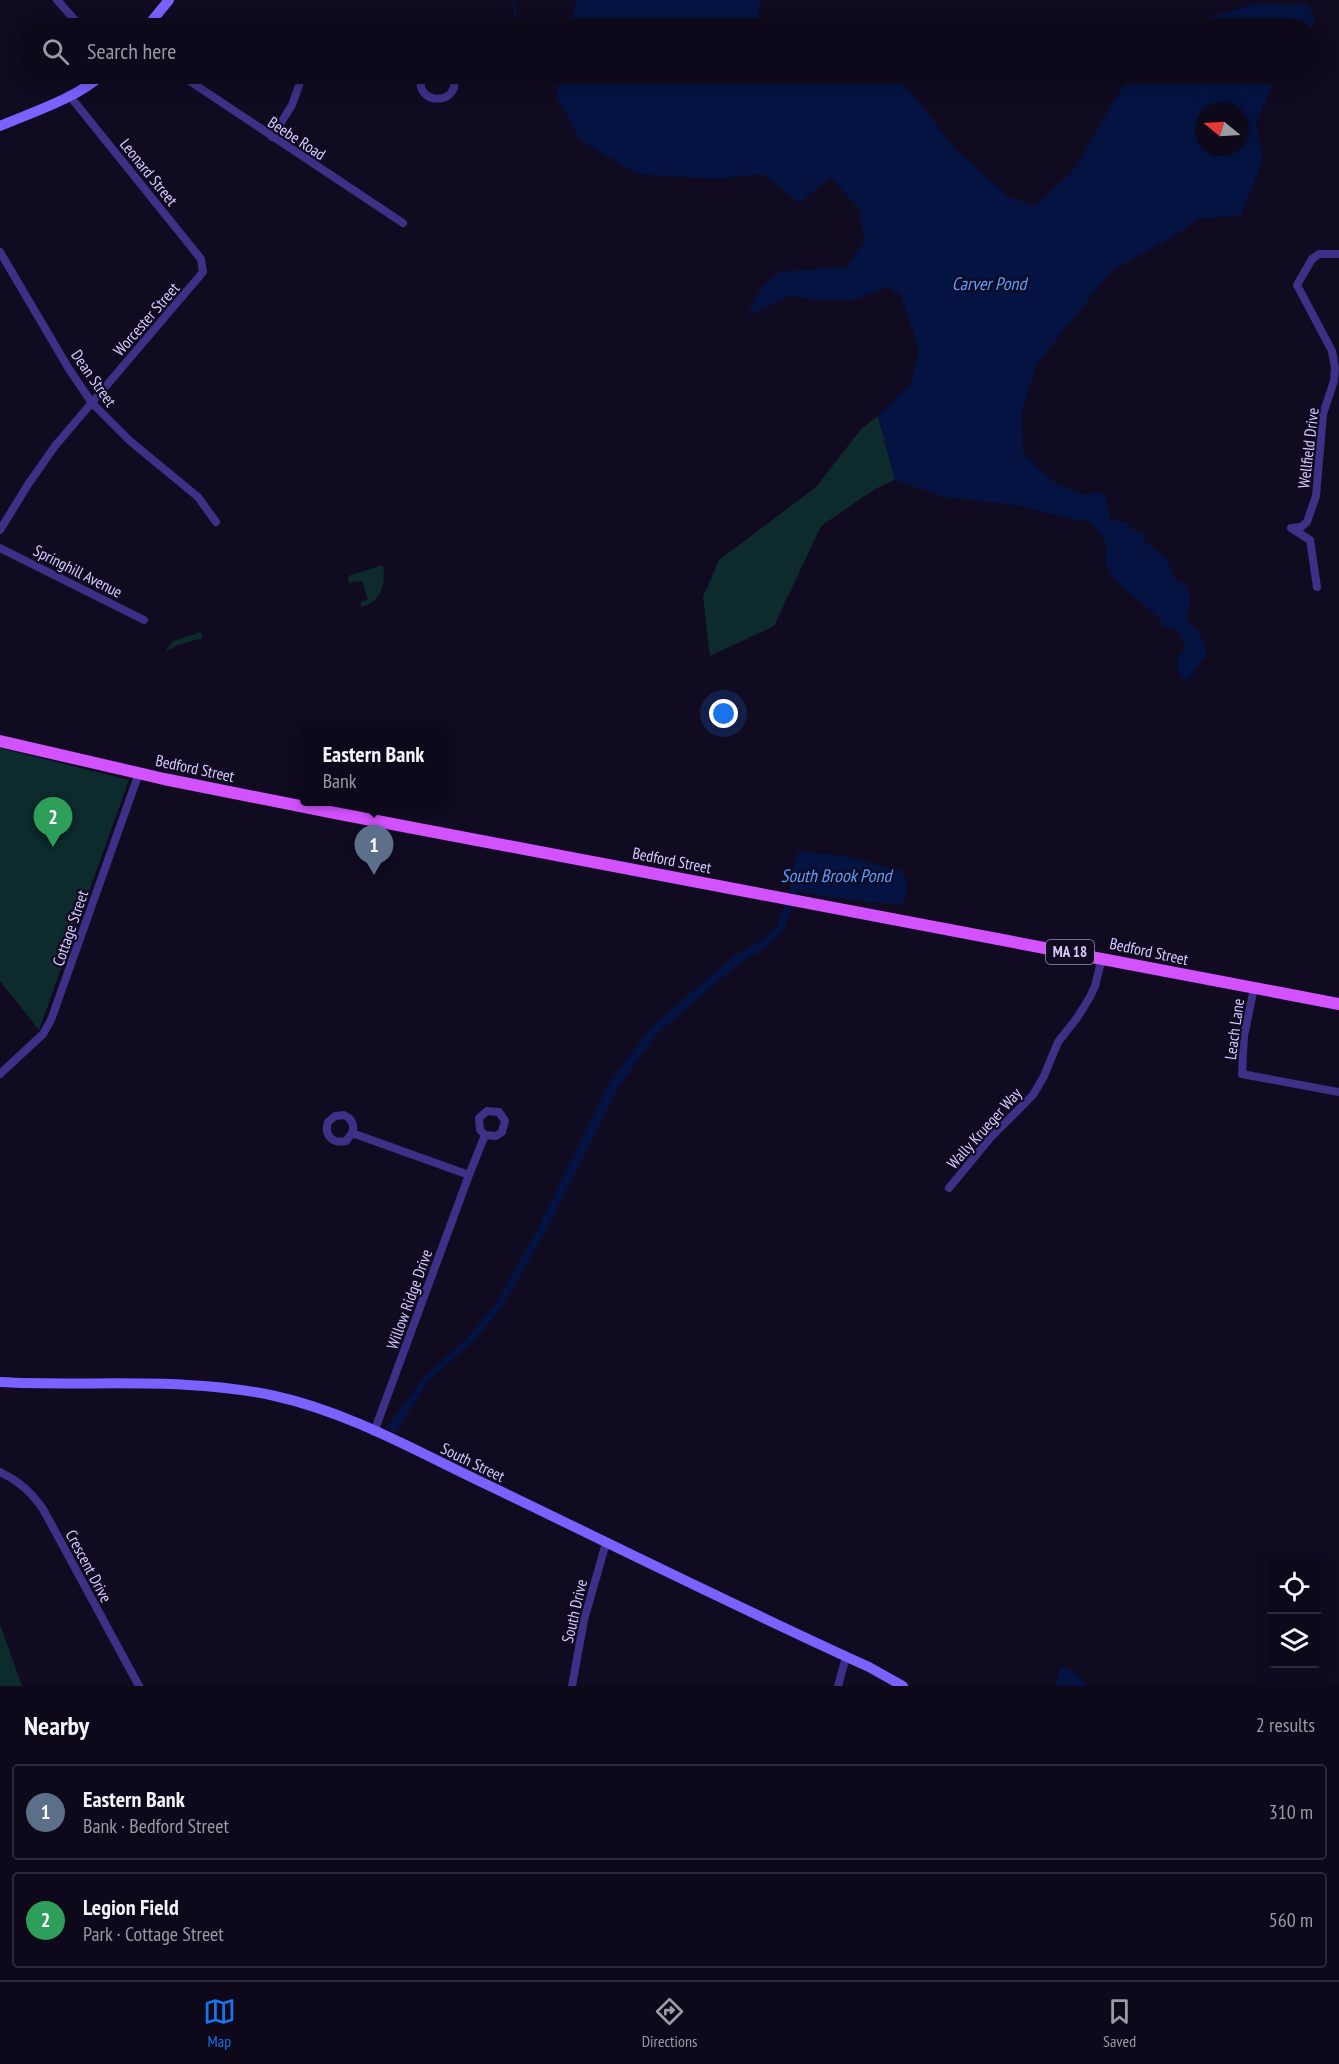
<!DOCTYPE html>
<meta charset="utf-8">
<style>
:root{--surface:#0d081a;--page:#161123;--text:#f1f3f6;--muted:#9a9aa2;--line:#2d2939;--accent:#1a73e8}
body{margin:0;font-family:"PT Sans Narrow",sans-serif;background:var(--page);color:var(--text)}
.controls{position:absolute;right:18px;bottom:18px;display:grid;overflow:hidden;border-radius:6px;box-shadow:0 3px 15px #0003}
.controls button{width:54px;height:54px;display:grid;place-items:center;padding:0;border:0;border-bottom:2px solid var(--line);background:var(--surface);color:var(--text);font:30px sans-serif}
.compass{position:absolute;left:1195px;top:102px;width:54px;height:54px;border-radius:50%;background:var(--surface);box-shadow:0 3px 15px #0003;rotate:288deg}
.you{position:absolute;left:724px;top:714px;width:21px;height:21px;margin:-15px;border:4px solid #fff;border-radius:50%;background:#1a73e8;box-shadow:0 0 0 9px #1a73e833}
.badge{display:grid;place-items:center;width:39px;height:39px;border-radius:50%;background:var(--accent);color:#fff;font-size:20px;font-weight:700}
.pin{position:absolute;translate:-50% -50px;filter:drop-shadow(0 2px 3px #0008)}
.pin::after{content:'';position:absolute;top:32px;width:21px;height:18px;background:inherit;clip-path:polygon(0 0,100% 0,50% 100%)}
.popup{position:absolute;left:300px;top:728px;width:147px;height:78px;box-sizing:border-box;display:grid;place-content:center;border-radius:6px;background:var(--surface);filter:drop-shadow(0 2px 4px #0005);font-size:20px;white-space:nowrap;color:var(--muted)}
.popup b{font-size:22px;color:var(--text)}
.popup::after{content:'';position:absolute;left:50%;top:100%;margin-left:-12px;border:12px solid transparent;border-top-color:var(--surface)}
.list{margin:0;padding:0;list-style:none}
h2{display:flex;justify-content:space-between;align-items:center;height:78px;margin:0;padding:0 24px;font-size:26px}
h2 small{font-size:20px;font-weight:400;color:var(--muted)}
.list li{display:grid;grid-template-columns:39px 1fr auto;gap:18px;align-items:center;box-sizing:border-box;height:96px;margin:0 12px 12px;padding:0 12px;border:2px solid var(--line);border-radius:6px}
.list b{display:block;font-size:22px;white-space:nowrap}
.list p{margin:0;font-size:20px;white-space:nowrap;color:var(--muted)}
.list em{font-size:20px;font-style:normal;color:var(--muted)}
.icon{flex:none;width:33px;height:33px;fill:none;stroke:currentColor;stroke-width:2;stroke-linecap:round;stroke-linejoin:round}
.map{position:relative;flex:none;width:1339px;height:1686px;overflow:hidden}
.search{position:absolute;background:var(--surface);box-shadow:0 3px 15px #0003;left:18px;right:18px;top:18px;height:66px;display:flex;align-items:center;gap:15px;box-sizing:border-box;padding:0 21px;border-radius:33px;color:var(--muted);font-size:22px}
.sheet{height:294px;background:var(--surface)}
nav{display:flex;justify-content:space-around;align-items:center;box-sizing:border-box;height:84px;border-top:2px solid var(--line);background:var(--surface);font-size:16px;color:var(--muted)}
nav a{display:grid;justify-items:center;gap:3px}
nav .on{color:var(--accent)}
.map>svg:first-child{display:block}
.green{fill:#0d2a2c}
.water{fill:#041342;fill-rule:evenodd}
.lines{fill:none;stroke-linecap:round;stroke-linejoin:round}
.stream{stroke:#041342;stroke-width:2}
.street{stroke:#3e3086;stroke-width:8}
.secondary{stroke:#7962ff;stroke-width:10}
.primary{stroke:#d352ff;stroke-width:12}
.labels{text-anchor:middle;stroke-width:4.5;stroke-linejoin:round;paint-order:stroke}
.shield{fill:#110b22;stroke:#9c91bd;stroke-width:1.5}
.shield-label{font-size:15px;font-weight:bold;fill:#d7cbff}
.street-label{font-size:16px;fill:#d7cbff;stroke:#110b22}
.water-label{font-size:18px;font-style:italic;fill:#599fff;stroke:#110b22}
</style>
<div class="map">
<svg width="1339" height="1686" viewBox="0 0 1339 1686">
<rect width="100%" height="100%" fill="#110b22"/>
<!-- green -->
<path class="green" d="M878 416 895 480 875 489 821 526 774 626 710 656 703 597 719 560 816 487 861 429Z
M383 565C386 584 381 602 362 607L360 604 361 602 368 600 362 581 355 582 354 581 349 584 348 576Z
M201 632 203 638 178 645 165 652 173 641Z
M0 748 129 780 39 1030 0 981Z
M0 1624 21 1683 23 1686H0Z"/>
<!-- water -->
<path class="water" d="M577 0H760L757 28H569Z
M1255 4 1308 5 1314 17 1311 29 1190 28 1212 17Z
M559 74H893L915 97 957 151 1009 197 1035 206 1074 170 1110 107 1132 74H1280L1274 80 1256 124 1263 159 1241 215 1199 219 1166 241 1112 270 1036 365 1022 412 1023 453 1055 483 1084 495 1097 492 1105 495 1111 520 1127 522 1133 530 1143 533 1144 540 1167 560 1177 581 1186 585 1191 600 1186 615 1188 621 1199 632 1207 653 1188 680 1182 678C1175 661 1174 662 1186 648L1179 632 1162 626 1158 617 1117 582 1105 563 1107 544 1092 523 1008 504 945 497 895 480 878 416 911 383 919 349 901 295 886 287 854 300H816L790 296 747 316 760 290 779 272 847 267 864 242 859 208 830 177 800 203 763 174 715 179 637 174 580 140 557 97ZM1204 111H1240V147H1204Z
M799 851 842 856 902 871 908 888 903 905 833 898 799 891 784 929 769 946 737 965 657 1034 618 1088 542 1238 501 1309 473 1342 428 1381 396 1433 386 1428 424 1377 468 1337 495 1305 535 1234 609 1083 651 1027 734 956 764 939 777 926 790 890 789 878Z
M1063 1667 1072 1670 1087 1686H1056L1060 1668Z"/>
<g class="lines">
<!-- stream -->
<path class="stream" d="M514 0 516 28
M540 74 559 82"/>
<!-- street -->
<path class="street" d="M57 0 82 28
M179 74 403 223
M422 74C411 107 464 107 453 74
M272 137 292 105 303 74
M0 252 69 369 92 403 130 441 198 497 216 522
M0 530 29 483 55 446 203 272 201 259 69 95
M0 548 144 620
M1317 587 1310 540 1291 528 1301 527 1307 522 1316 496 1323 414 1334 381 1335 368 1332 351 1297 285 1312 259 1319 254H1339
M1254 988 1244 1036 1242 1074 1339 1092
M0 1074 43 1034 51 1020 139 773
M352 1133 346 1141C332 1144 324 1135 328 1122L335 1116 344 1115C352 1119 355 1125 352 1133L469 1175 374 1432
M469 1175 485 1135 480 1130 479 1118 487 1111 499 1112 505 1121 502 1132 496 1136 485 1135
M949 1188 991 1137 1033 1095 1044 1076 1058 1042 1077 1018 1090 997 1095 986 1102 958
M0 1472C19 1481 31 1492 43 1509L139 1686
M572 1686 584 1620 606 1543
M838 1686 846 1657"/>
<!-- secondary -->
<path class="secondary" d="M146 28 169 0
M0 126C33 112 77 98 103 74
M0 1382C92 1387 184 1376 275 1396 352 1413 423 1455 494 1488 619 1548 743 1610 869 1667L903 1686"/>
<!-- primary -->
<path class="primary" d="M0 741 164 779 340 814 1339 1004"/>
</g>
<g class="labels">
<!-- shield labels -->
<rect class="shield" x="1046" y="940" width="48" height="24" rx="4.5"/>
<g class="shield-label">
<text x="1070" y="957">MA 18</text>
</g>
<!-- street labels -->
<g class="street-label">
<text transform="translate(297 138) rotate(33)" y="6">Beebe Road</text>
<text transform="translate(149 172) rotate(51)" y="6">Leonard Street</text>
<text transform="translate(146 319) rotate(-49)" y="6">Worcester Street</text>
<text transform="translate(94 378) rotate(55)" y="6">Dean Street</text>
<text transform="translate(1308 448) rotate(-83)" y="6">Wellfield Drive</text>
<text transform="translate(78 571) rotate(27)" y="6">Springhill Avenue</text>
<text transform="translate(195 768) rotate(12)" y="6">Bedford Street</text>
<text transform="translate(672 860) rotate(11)" y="6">Bedford Street</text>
<text transform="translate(70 928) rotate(-71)" y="6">Cottage Street</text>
<text transform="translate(1149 951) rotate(12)" y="6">Bedford Street</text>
<text transform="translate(1234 1029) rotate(-82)" y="6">Leach Lane</text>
<text transform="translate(984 1128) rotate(-48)" y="6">Wally Krueger Way</text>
<text transform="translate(409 1299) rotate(-70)" y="6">Willow Ridge Drive</text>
<text transform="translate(473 1462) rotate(26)" y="6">South Street</text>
<text transform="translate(89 1566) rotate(62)" y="6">Crescent Drive</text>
<text transform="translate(574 1611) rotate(-77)" y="6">South Drive</text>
</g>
<!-- water labels -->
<g class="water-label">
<text x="989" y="290">Carver Pond</text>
<text x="836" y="882">South Brook Pond</text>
</g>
</g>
</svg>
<div class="controls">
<button><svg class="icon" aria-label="locate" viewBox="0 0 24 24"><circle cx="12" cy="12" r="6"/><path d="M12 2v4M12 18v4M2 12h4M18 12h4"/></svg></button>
<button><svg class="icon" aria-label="layers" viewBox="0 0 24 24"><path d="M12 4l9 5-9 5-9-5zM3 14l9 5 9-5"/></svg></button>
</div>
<svg class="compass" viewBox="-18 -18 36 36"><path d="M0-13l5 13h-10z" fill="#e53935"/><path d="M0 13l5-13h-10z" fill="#9a9aa2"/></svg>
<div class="you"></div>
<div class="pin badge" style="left:374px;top:875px;background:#5c6f8a">1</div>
<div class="popup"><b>Eastern Bank</b>Bank</div>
<div class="pin badge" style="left:53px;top:847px;background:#2e9e5b">2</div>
<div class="search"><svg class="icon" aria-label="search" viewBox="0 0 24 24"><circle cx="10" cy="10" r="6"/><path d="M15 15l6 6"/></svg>Search here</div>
</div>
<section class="sheet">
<h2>Nearby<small>2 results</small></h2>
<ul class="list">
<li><span class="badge" style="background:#5c6f8a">1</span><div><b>Eastern Bank</b><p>Bank · Bedford Street</p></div><em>310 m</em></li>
<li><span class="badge" style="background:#2e9e5b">2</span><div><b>Legion Field</b><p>Park · Cottage Street</p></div><em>560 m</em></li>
</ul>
</section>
<nav>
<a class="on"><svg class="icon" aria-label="map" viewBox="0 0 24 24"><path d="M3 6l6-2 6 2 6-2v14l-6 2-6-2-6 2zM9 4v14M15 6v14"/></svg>Map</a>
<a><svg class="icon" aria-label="directions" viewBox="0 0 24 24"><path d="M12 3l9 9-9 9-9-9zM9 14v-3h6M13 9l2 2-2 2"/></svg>Directions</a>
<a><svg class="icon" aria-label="saved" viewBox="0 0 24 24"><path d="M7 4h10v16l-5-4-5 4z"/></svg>Saved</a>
</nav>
